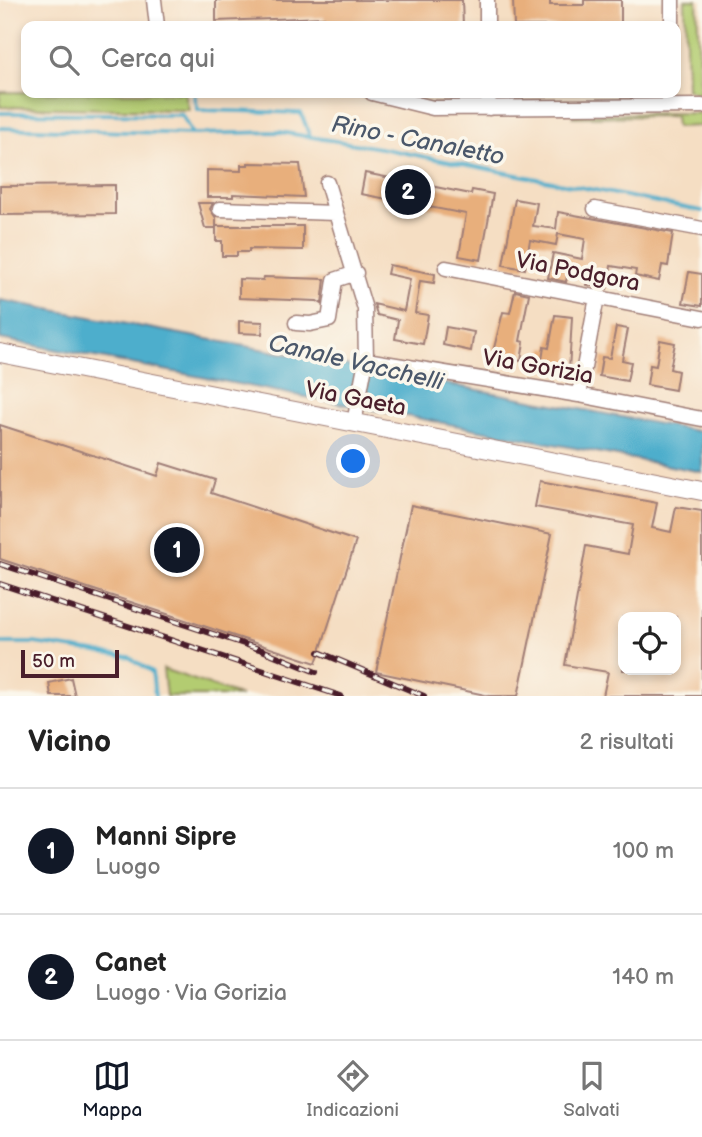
<!DOCTYPE html>
<html lang="it">
<meta charset="utf-8">
<style>
:root{--surface:#fff;--page:#f6f6f6;--text:#222;--muted:#767676;--line:#e0e0e0;--accent:#111827}
body{margin:0;font-family:"Balsamiq Sans",sans-serif;background:var(--page);color:var(--text)}
.controls{position:absolute;right:21px;bottom:21px;display:grid;overflow:hidden;border-radius:14px;box-shadow:0 4px 10px #0003}
.controls button{width:63px;height:63px;display:grid;place-items:center;padding:0;border:0;border-bottom:2px solid var(--line);background:var(--surface);color:var(--text);font:35px sans-serif}
.scale{position:absolute;left:21px;bottom:18px;width:98px;box-sizing:border-box;padding-left:7px;border:4px solid #4a1f2b;border-top:0;font-size:19px;line-height:24px;white-space:nowrap;color:#4a1f2b;-webkit-text-stroke:5px #fbf7ec;paint-order:stroke}
.you{position:absolute;left:354px;top:462px;width:24px;height:24px;margin:-18px;border:5px solid #fff;border-radius:50%;background:#1a73e8;box-shadow:0 0 0 10px #1a73e833}
.badge{display:grid;place-items:center;width:46px;height:46px;border-radius:50%;background:var(--accent);color:#fff;font-size:23px;font-weight:700}
.pin{position:absolute;translate:-50% -50%;border:4px solid #fff;box-shadow:0 2px 7px #0006}
.list{margin:0;padding:0;list-style:none}
h2{display:flex;justify-content:space-between;align-items:center;height:91px;margin:0;padding:0 28px;font-size:30px}
h2 small{font-size:23px;font-weight:400;color:var(--muted)}
.list li{display:grid;grid-template-columns:46px 1fr auto;gap:21px;align-items:center;box-sizing:border-box;height:126px;padding:0 28px;border-top:2px solid var(--line)}
.list b{display:block;font-size:26px;white-space:nowrap}
.list p{margin:0;font-size:23px;white-space:nowrap;color:var(--muted)}
.list em{font-size:23px;font-style:normal;color:var(--muted)}
.icon{flex:none;width:38px;height:38px;fill:none;stroke:currentColor;stroke-width:2;stroke-linecap:round;stroke-linejoin:round}
.map{position:relative;flex:none;width:702px;height:696px;overflow:hidden}
.search{position:absolute;background:var(--surface);box-shadow:0 4px 10px #0003;left:21px;right:21px;top:21px;height:77px;display:flex;align-items:center;gap:18px;box-sizing:border-box;padding:0 24px;border-radius:14px;color:var(--muted);font-size:26px}
.sheet{height:343px;background:var(--surface)}
nav{display:flex;justify-content:space-around;align-items:center;box-sizing:border-box;height:98px;border-top:2px solid var(--line);background:var(--surface);font-size:19px;color:var(--muted)}
nav a{display:grid;justify-items:center;gap:4px}
nav .on{color:var(--accent)}
.map>svg:first-child{display:block}
.green{fill:#b3cc71;stroke:#7e764e;stroke-width:2}
.water{fill:#4daecc;stroke:#4c667c;stroke-width:2}
.lines{fill:none;stroke-linecap:round;stroke-linejoin:round}
.stream{stroke:#4daecc;stroke-width:3.5}
.building{fill:#e8af7b;fill-rule:evenodd}
.minor-casing{stroke:#a07e77;stroke-width:17}
.major-casing{stroke:#a07e77;stroke-width:20}
.minor{stroke:#fff;stroke-width:14}
.major{stroke:#fff;stroke-width:18}
.rail-casing{stroke:#4a1f2b;stroke-width:6}
.rail{stroke:#fbf7ec;stroke-width:3.5;stroke-dasharray:10;stroke-linecap:butt}
.labels{text-anchor:middle;stroke-width:7;stroke-linejoin:round;paint-order:stroke}
.street-label{font-size:23px;fill:#4a1f2b;stroke:#fbf7ec}
.water-label{font-size:24px;font-style:italic;fill:#4b586b;stroke:#fbf7ec}
</style>
<div class="map">
<svg width="702" height="696" viewBox="0 0 702 696">
<rect width="100%" height="100%" fill="#fbf7ec"/>
<filter id="ink" filterUnits="userSpaceOnUse"><feTurbulence type="fractalNoise" baseFrequency=".0143" numOctaves="2"/><feDisplacementMap in="SourceGraphic" scale="14" xChannelSelector="R" yChannelSelector="G"/><feConvolveMatrix kernelMatrix="1 2 1 2 8 2 1 2 1" color-interpolation-filters="sRGB"/></filter>
<filter id="wash" filterUnits="userSpaceOnUse"><feTurbulence type="fractalNoise" baseFrequency=".00686" numOctaves="4" result="noise"/><feDisplacementMap in="SourceGraphic" scale="28" xChannelSelector="R" yChannelSelector="G"/><feGaussianBlur stdDeviation="1.57" result="paint"/><feColorMatrix in="noise" values="0 0 0 0 0 0 0 0 0 0 0 0 0 0 0 0 0 1.4 0 .05"/><feComposite in="paint" operator="in"/></filter>
<g filter="url(#wash)">
<rect width="100%" height="100%" fill="#f5dec3"/>
<!-- green -->
<path class="green" d="M685 0H697L700 94 687 89Z
M0 92 185 93 189 110 0 107Z
M701 113V126L676 127 675 116 573 117V114Z
M163 669 241 696H166Z"/>
<!-- water -->
<path class="water" d="M0 300 702 432V472L0 339Z"/>
<g class="lines">
<!-- stream -->
<path class="stream" d="M194 93 198 110 301 113 310 136
M0 113 182 115 192 134
M0 128 192 134 280 132 380 148 702 211
M0 643H34L129 657 152 672 155 696"/>
</g>
<g id="blocks">
<!-- building -->
<path class="building" d="M216 0H462L463 26H324V17L216 21Z
M513 0H550V5H584V0H621V26H514Z
M248 163 300 164 304 197 233 194V197H207V170L241 171V165H248Z
M365 173 471 194 472 190 493 194 481 260 459 256 466 214 361 194Z
M115 185V214L0 215V186Z
M515 199 537 203 533 226 556 229 558 212 673 233 668 266 662 265 659 281 635 276 636 270 611 266 607 289 587 285 589 271 569 266 566 282 548 278 553 253 582 259 585 239 558 234 556 245 530 240 525 269 503 265Z
M198 203H213L210 209 216 218V228H205Z
M216 226H303V250L249 249V252H237V256H222V241H216Z
M389 265 435 274 434 283 420 281 415 313 428 315 423 344 395 339 398 320 377 315 374 304 404 311 410 279 387 274Z
M689 272 702 274V306L683 303Z
M264 277 325 279 322 304 317 301 239 298V279L263 280Z
M515 291 529 294 520 341 524 342 521 361 492 356 503 312 510 313Z
M555 315 572 317 569 371 541 366 544 347 549 348Z
M239 321 263 322 262 334 239 333Z
M446 327 474 332 471 351 443 345Z
M616 327 628 329 622 360 631 362 627 381 599 376 602 357 610 358Z
M660 340 675 343 670 369 678 371 675 390 647 385 650 365 656 366Z
M0 425 157 476 161 463 215 480 211 493 356 541 316 663 0 559Z
M540 481 657 503 652 528 671 532 676 507 702 511V696H603L608 672 565 665 586 546 628 554 633 525 535 507ZM623 617H676V670H623Z
M411 505 552 534 518 696H490L376 672Z
M71 678 75 696H51L49 683Z"/>
</g>
</g>
<g filter="url(#ink)">
<use href="#blocks" fill-opacity="0" stroke="#a07e77" stroke-width="2"/>
<g class="lines">
<defs>
<path id="minor" d="M154 0 157 26
M487 0V26
M672 0V26
M372 93 433 108 702 106
M488 93 489 108
M327 183 365 309 366 360 354 423
M220 209 335 213
M595 209 702 229
M446 268 702 318
M296 323 310 324 329 320 335 280 356 273
M366 360 579 395 702 419
M579 395 597 297"/>
<path id="major" d="M0 353 702 491"/>
</defs>
<!-- minor casing -->
<use href="#minor" class="minor-casing"/>
<!-- major casing -->
<use href="#major" class="major-casing"/>
<!-- minor -->
<use href="#minor" class="minor"/>
<!-- major -->
<use href="#major" class="major"/>
<defs>
<path id="rail" d="M0 564 262 650 316 672
M0 584 341 696
M319 652 424 696"/>
</defs>
<!-- rail casing -->
<use href="#rail" class="rail-casing"/>
<!-- rail -->
<use href="#rail" class="rail"/>
</g>
</g>
<g class="labels">
<!-- street labels -->
<g class="street-label">
<text transform="translate(578 271) rotate(11)" y="8">Via Podgora</text>
<text transform="translate(538 366) rotate(10)" y="8">Via Gorizia</text>
<text transform="translate(356 398) rotate(11)" y="8">Via Gaeta</text>
</g>
<!-- water labels -->
<g class="water-label">
<text transform="translate(418 140) rotate(11)" y="8">Rino - Canaletto</text>
<text transform="translate(356 362) rotate(13)" y="8">Canale Vacchelli</text>
</g>
</g>
</svg>
<div class="controls">
<button><svg class="icon" aria-label="locate" viewBox="0 0 24 24"><circle cx="12" cy="12" r="6"/><path d="M12 2v4M12 18v4M2 12h4M18 12h4"/></svg></button>
</div>
<div class="scale">50 m</div>
<div class="you"></div>
<div class="pin badge" style="left:177px;top:550px">1</div>
<div class="pin badge" style="left:408px;top:192px">2</div>
<div class="search"><svg class="icon" aria-label="search" viewBox="0 0 24 24"><circle cx="10" cy="10" r="6"/><path d="M15 15l6 6"/></svg>Cerca qui</div>
</div>
<section class="sheet">
<h2>Vicino<small>2 risultati</small></h2>
<ul class="list">
<li><span class="badge">1</span><div><b>Manni Sipre</b><p>Luogo</p></div><em>100 m</em></li>
<li><span class="badge">2</span><div><b>Canet</b><p>Luogo · Via Gorizia</p></div><em>140 m</em></li>
</ul>
</section>
<nav>
<a class="on"><svg class="icon" aria-label="map" viewBox="0 0 24 24"><path d="M3 6l6-2 6 2 6-2v14l-6 2-6-2-6 2zM9 4v14M15 6v14"/></svg>Mappa</a>
<a><svg class="icon" aria-label="directions" viewBox="0 0 24 24"><path d="M12 3l9 9-9 9-9-9zM9 14v-3h6M13 9l2 2-2 2"/></svg>Indicazioni</a>
<a><svg class="icon" aria-label="saved" viewBox="0 0 24 24"><path d="M7 4h10v16l-5-4-5 4z"/></svg>Salvati</a>
</nav>
